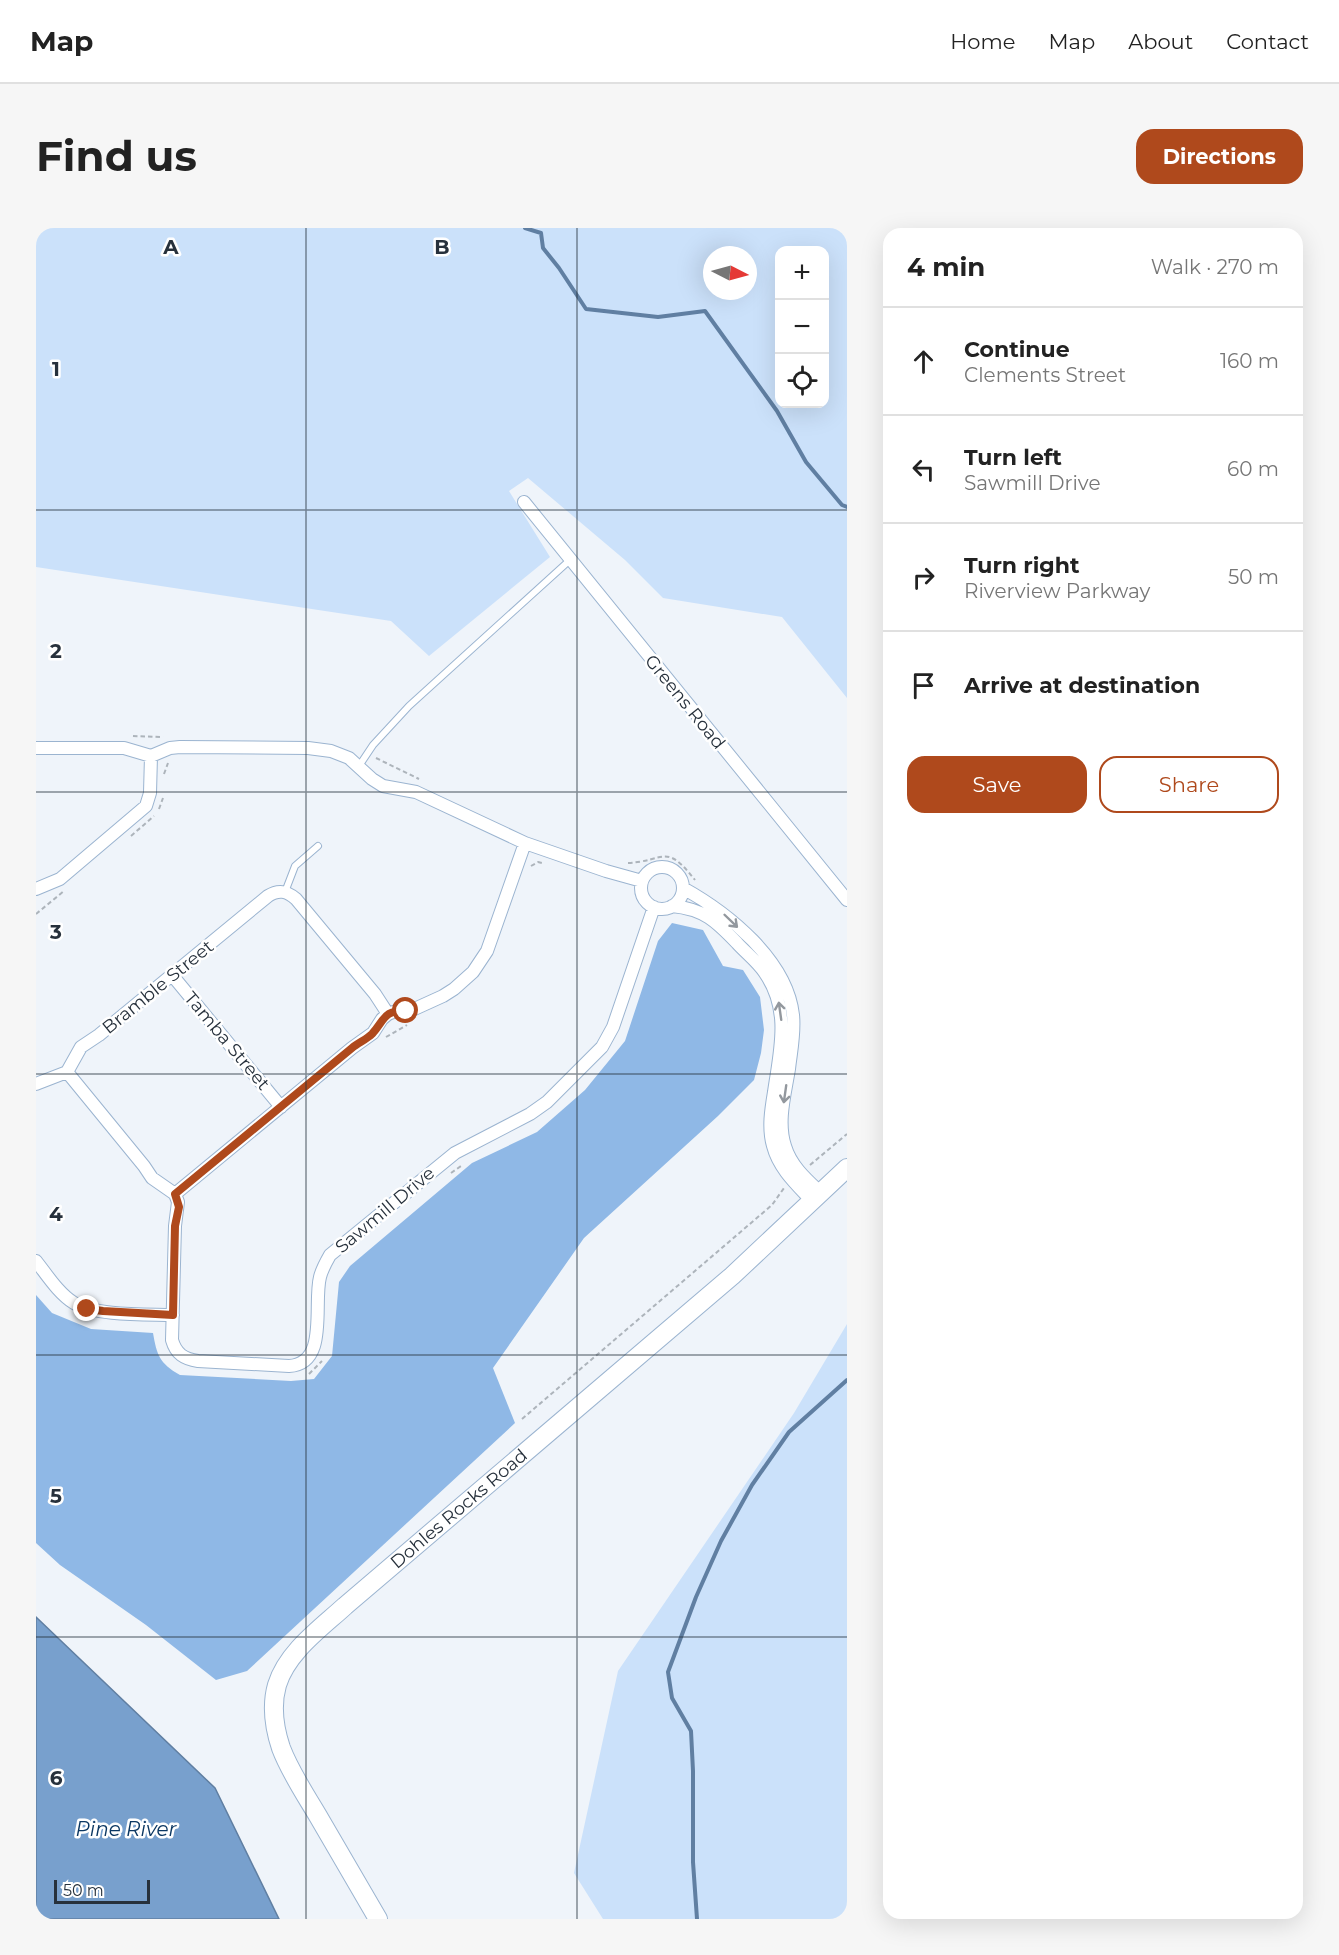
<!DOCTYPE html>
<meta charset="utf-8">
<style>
:root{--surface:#fff;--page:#f6f6f6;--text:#222;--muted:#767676;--line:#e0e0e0;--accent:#af491c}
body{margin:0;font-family:Montserrat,sans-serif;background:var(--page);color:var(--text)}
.controls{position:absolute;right:18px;top:18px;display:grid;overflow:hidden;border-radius:12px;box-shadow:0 6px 24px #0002}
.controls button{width:54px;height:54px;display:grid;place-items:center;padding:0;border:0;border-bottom:2px solid var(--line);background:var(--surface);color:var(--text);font:30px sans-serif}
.compass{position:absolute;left:667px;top:18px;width:54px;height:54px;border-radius:50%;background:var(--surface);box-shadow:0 6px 24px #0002;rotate:96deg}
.scale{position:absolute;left:18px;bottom:15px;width:96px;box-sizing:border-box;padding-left:6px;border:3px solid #27313c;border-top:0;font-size:16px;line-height:21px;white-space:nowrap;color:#27313c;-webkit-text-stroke:4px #fff;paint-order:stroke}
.stop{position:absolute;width:18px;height:18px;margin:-14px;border:4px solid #af491c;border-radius:50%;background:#fff}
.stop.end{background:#af491c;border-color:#fff;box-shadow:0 2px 6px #0008}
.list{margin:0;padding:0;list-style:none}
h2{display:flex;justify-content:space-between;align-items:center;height:78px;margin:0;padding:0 24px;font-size:26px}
h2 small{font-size:20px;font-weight:400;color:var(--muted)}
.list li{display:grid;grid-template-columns:39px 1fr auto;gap:18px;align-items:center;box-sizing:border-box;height:108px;padding:0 24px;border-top:2px solid var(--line)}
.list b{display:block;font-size:22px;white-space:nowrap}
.list p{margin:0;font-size:20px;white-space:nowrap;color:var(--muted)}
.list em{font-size:20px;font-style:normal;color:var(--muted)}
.actions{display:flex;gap:12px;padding:18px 24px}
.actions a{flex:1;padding:14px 0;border:2px solid var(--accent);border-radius:18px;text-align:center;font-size:21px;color:var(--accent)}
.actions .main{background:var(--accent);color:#fff}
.icon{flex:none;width:33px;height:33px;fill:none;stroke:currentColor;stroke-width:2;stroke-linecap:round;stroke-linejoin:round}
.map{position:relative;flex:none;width:811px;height:1691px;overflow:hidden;border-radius:18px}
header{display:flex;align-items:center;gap:36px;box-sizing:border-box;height:84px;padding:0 30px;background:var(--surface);border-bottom:2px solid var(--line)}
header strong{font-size:28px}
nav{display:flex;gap:33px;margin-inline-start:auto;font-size:21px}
.intro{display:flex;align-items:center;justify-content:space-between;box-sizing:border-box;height:144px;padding:0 36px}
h1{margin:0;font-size:42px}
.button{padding:15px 27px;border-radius:18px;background:var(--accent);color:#fff;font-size:21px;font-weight:700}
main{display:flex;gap:36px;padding:0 36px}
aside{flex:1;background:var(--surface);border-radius:18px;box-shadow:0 6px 24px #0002}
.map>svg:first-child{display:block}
.green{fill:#cbe1fa;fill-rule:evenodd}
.forest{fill:#8fb8e6}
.water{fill:#78a0cd;stroke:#607fa2;stroke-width:1.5}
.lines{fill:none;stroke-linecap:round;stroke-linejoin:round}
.stream{stroke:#607fa2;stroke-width:4}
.lane-casing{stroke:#9bb4d0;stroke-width:8}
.street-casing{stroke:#9bb4d0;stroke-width:14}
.secondary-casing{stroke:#9bb4d0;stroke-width:20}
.path{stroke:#adb4bb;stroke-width:2;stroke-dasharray:4.5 3;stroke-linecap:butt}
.lane{stroke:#fff;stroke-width:6}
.street{stroke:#fff;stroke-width:12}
.secondary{stroke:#fff;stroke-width:18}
.oneway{stroke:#93989e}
.route{stroke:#af491c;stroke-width:8}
.grid{fill:none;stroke:#27313c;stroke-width:1.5;stroke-opacity:0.55}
.labels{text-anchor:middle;stroke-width:5;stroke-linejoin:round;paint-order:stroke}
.street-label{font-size:18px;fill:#27313c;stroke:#fff}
.water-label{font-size:20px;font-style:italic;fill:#0b3762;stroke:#fff}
.grid-label{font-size:20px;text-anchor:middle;font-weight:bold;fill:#27313c;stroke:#fff;stroke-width:5;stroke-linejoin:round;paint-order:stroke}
</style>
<header>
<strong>Map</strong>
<nav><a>Home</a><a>Map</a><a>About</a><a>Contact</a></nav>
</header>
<div class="intro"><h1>Find us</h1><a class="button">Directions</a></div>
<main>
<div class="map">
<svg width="811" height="1691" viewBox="0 0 811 1691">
<rect width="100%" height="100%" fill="#eff4fa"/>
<!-- green -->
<path class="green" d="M0 0H811V470L746 389 627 370 589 332 492 250 473 263 514 329 393 428 355 393 0 339ZM744 22H788V176H744ZM676 27H712V63H676Z
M811 1096V1691H567L538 1645 582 1443 758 1185Z"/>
<!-- forest -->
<path class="forest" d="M636 695 667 702 687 738 707 742 724 769 728 802 725 825 718 852 682 888 548 1010 457 1140 479 1195 211 1443 180 1452 110 1397 24 1337 0 1315V1067L16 1085 55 1101 117 1105C121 1127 123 1135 144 1147L255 1153 278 1151 296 1128 303 1054 314 1038 436 935 501 904 549 862 589 813 622 713Z"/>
<!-- water -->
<path class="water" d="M0 1389 179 1560 243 1691H0Z"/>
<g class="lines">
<!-- stream -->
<path class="stream" d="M489 0 505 5 507 20 523 40 550 81 622 89 669 83 741 183 770 234 806 277 811 279
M661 1691 657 1634V1543L655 1503 636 1470 632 1444 660 1369 685 1313 716 1257 753 1204 811 1152"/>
<defs>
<path id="lane" d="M323 538 337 517 373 478 534 332
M249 664 259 638 282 618"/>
<path id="street" d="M488 274 811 672
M0 520H88L115 528 134 520 144 519 272 520 295 523 313 530 336 551 347 558 380 564 489 615 570 643 606 653
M605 660a21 21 0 1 1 42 0a21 21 0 1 1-42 0Z
M647 660C692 685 751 732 757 787 759 805 755 823 753 841 749 866 741 894 749 918 755 938 770 951 785 965
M0 661 24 651 110 578 114 565 115 528
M636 678C668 681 680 693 701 715 710 725 722 734 729 745 755 783 744 822 738 864 735 882 732 900 737 918 743 941 761 957 776 973
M136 747 245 879
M31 844 108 938 116 950 139 966 142 974 139 998 136 1112C140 1126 148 1131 162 1133L253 1138C293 1136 277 1076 284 1049 286 1041 290 1034 294 1027L419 925 494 886 511 874 566 819 577 799 618 679
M0 856 31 844 45 819 63 807 232 668C243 661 251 663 260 671L339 766 352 786
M139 966 316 820 337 805 346 791 352 786 360 783H374L407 768 418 761 437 744 451 723 489 615
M0 1033C11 1047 23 1066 38 1075 60 1088 111 1086 137 1087"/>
<g id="secondary">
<path id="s1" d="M342 1691C322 1657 302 1622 282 1588 269 1566 254 1544 245 1520 238 1499 235 1478 241 1457 251 1424 285 1400 309 1378L696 1048 811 940"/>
</g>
</defs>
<!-- lane casing -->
<use href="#lane" class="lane-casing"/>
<!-- street casing -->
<use href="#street" class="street-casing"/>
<!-- secondary casing -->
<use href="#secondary" class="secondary-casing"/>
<!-- path -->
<path class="path" d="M97 508 127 509
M340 530 383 551
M128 546 132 535
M123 581 127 570
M95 608 118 588
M592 635C630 633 629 614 659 652
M495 638 502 634 506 635
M0 686 28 663
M350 809 371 797
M774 937 811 906
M415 945 425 938
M273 1146 286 1133
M486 1191 736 977 748 960"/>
<!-- lane -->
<use href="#lane" class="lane"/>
<!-- street -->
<use href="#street" class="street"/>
<!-- secondary -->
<use href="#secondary" class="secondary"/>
</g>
<!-- one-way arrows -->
<defs><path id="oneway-shaft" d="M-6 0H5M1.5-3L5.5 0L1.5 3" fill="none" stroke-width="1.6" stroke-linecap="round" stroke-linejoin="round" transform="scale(1.5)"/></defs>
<g class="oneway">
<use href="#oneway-shaft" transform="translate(695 693) rotate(44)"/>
<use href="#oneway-shaft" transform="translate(744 783) rotate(-98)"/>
<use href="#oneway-shaft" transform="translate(749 866) rotate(98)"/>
</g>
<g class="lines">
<!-- route -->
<path class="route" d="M51 1081 67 1083 137 1087 139 998 143 979 139 966 316 820C322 815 331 811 336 806 349 792 347 782 370 783"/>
</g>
<!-- grid -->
<path class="grid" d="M270 0V1691M541 0V1691M0 282H811M0 564H811M0 846H811M0 1127H811M0 1409H811"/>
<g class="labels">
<!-- street labels -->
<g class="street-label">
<text transform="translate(649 474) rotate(51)" y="6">Greens Road</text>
<text transform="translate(122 759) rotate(-39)" y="6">Bramble Street</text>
<text transform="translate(191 813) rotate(50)" y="6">Tamba Street</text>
<text transform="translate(349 982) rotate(-40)" y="6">Sawmill Drive</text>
<text dy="6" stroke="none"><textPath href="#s1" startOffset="516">Dohles Rocks Road</textPath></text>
</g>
<!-- water labels -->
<g class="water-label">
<text x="90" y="1608">Pine River</text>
</g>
</g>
<g class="grid-label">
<text x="135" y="26">A</text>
<text x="406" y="26">B</text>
<text x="20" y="148">1</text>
<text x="20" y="430">2</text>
<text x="20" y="711">3</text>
<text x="20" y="993">4</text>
<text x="20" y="1275">5</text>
<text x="20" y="1557">6</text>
</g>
</svg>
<div class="controls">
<button>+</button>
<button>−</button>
<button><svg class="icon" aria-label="locate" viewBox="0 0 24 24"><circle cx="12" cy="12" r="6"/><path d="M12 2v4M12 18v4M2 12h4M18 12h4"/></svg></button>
</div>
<svg class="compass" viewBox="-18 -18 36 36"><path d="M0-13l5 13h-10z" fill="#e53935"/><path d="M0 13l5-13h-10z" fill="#767676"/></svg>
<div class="scale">50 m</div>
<div class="stop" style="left:370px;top:783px"></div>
<div class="stop end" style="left:51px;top:1081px"></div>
</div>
<aside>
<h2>4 min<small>Walk · 270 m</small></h2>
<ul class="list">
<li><svg class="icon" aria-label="ahead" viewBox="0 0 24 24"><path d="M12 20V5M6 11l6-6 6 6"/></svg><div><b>Continue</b><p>Clements Street</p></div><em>160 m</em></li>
<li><svg class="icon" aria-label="left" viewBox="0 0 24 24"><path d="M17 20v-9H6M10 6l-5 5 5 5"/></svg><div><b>Turn left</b><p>Sawmill Drive</p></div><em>60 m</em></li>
<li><svg class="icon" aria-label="right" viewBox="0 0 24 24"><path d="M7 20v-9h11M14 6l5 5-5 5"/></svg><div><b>Turn right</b><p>Riverview Parkway</p></div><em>50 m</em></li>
<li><svg class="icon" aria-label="arrive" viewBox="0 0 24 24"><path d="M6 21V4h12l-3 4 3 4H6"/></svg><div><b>Arrive at destination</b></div></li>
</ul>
<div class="actions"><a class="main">Save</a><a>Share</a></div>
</aside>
</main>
